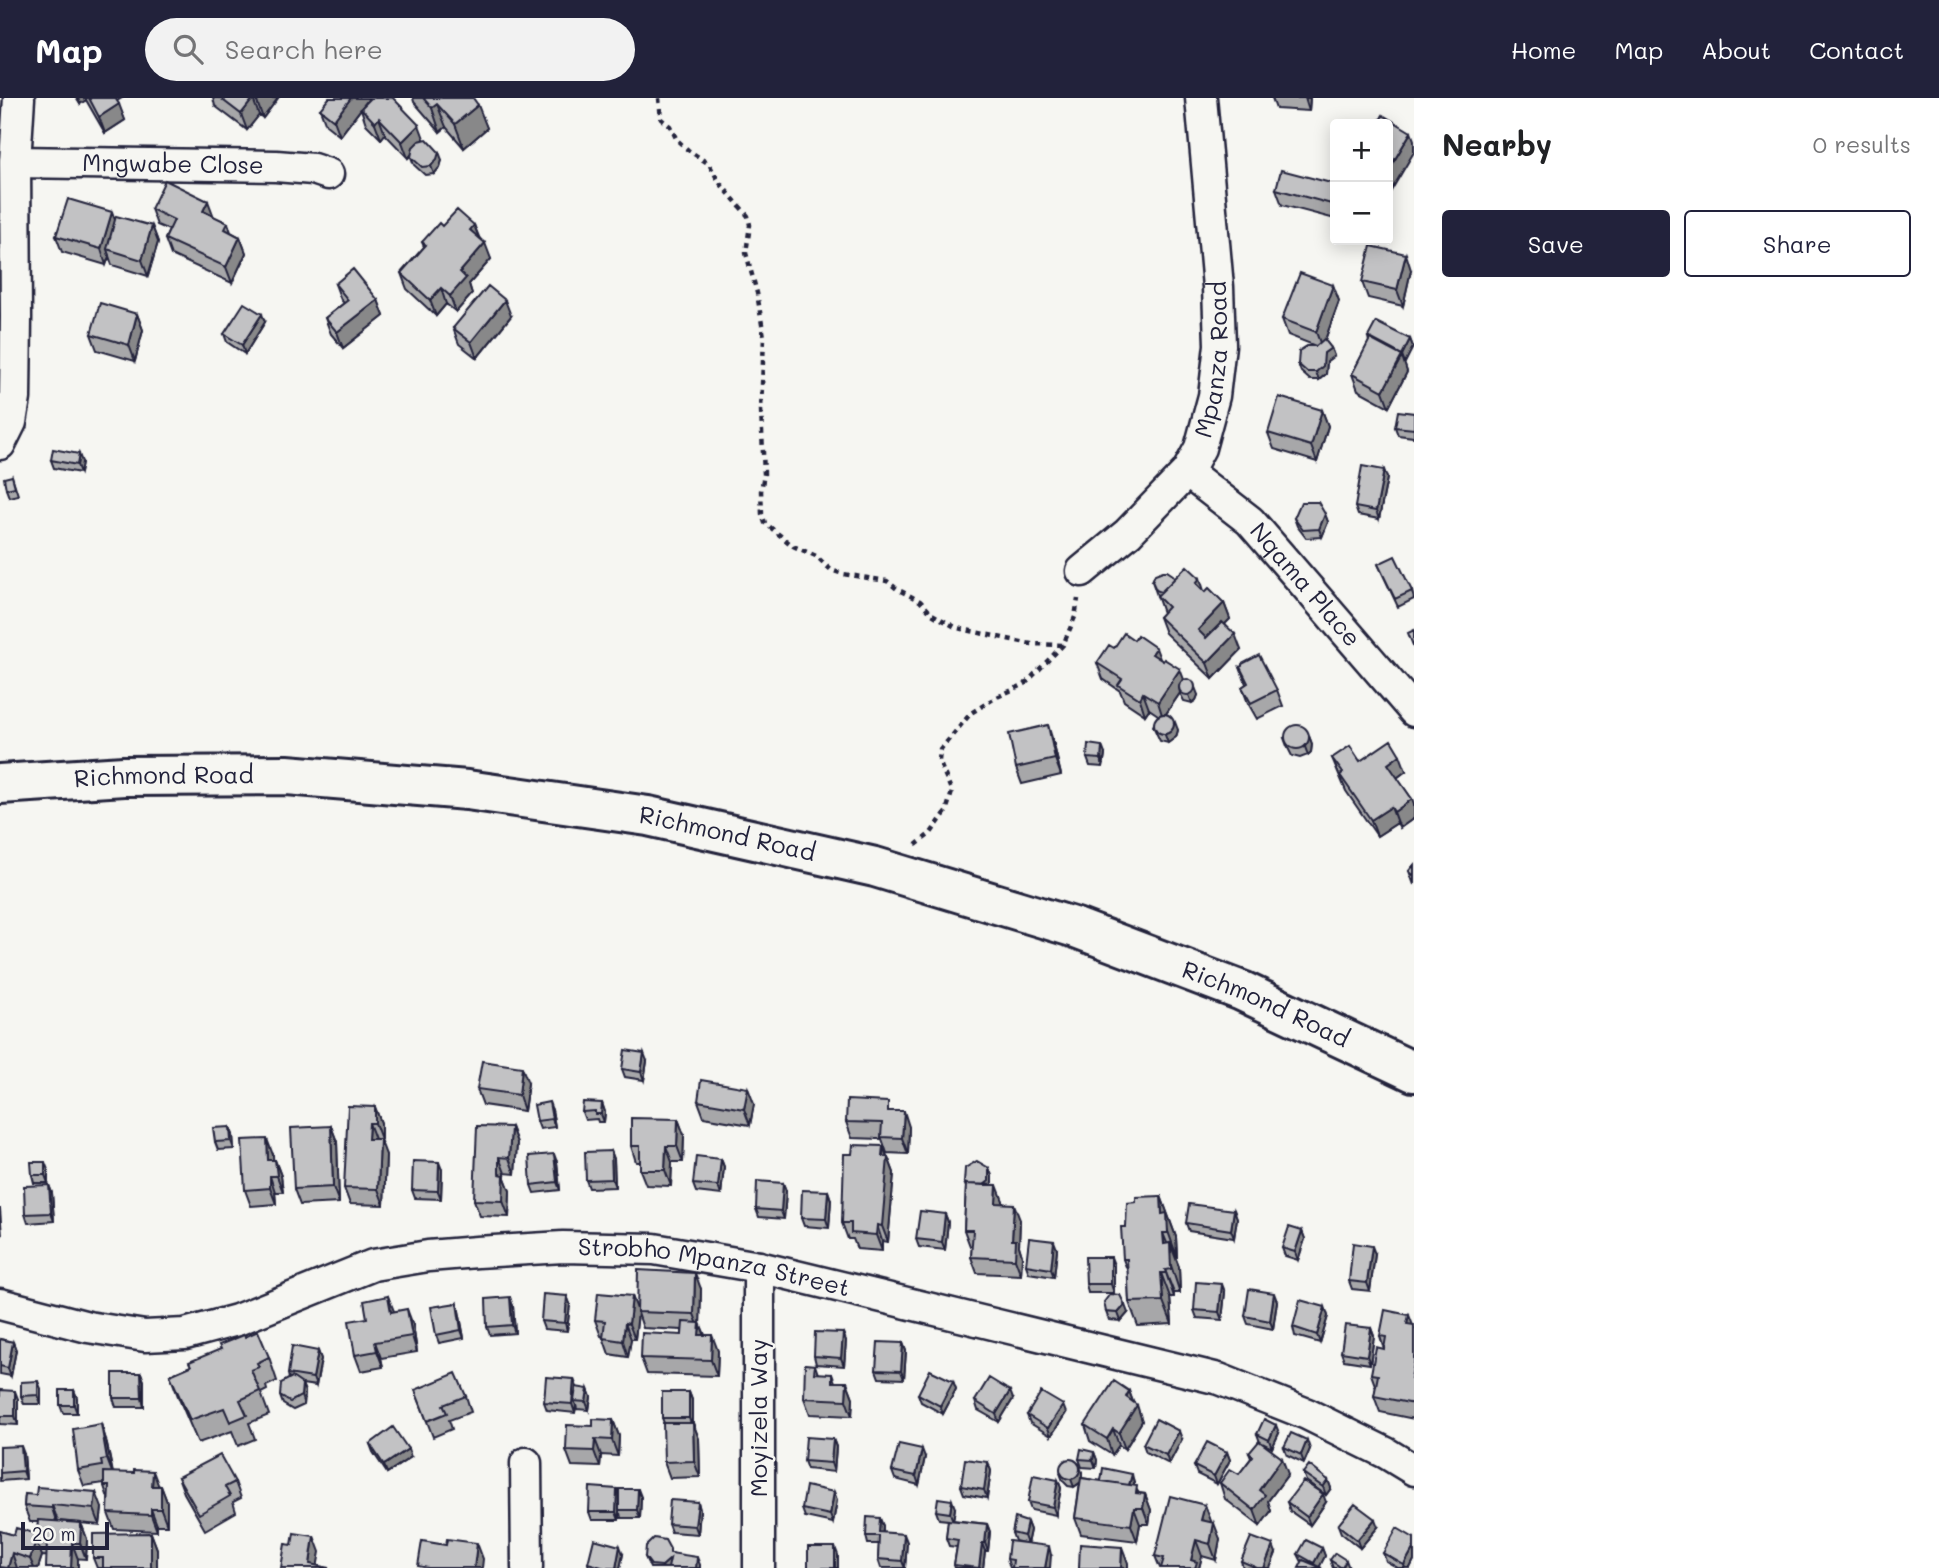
<!DOCTYPE html>
<meta charset="utf-8">
<style>
:root{--surface:#fff;--page:#f2f2f2;--text:#202124;--muted:#757577;--line:#e0e0e0;--accent:#22223b}
body{margin:0;font-family:Mali,sans-serif;background:var(--page);color:var(--text)}
.controls{position:absolute;right:21px;top:21px;display:grid;overflow:hidden;border-radius:7px;box-shadow:0 4px 18px #0003}
.controls button{width:63px;height:63px;display:grid;place-items:center;padding:0;border:0;border-bottom:2px solid var(--line);background:var(--surface);color:var(--text);font:35px sans-serif}
.scale{position:absolute;left:21px;bottom:18px;width:88px;box-sizing:border-box;padding-left:7px;border:4px solid #22223b;border-top:0;font-size:19px;line-height:24px;white-space:nowrap;color:#22223b;-webkit-text-stroke:5px #f6f6f2;paint-order:stroke}
.list{margin:0;padding:0;list-style:none}
h2{display:flex;justify-content:space-between;align-items:center;height:91px;margin:0;padding:0 28px;font-size:30px}
h2 small{font-size:23px;font-weight:400;color:var(--muted)}
.actions{display:flex;gap:14px;padding:21px 28px}
.actions a{flex:1;padding:16px 0;border:2px solid var(--accent);border-radius:7px;text-align:center;font-size:24px;color:var(--accent)}
.actions .main{background:var(--accent);color:#fff}
.icon{flex:none;width:38px;height:38px;fill:none;stroke:currentColor;stroke-width:2;stroke-linecap:round;stroke-linejoin:round}
.map{position:relative;flex:none;width:1414px;height:1470px;overflow:hidden}
header{display:flex;align-items:center;gap:42px;box-sizing:border-box;height:98px;padding:0 35px;background:var(--accent);color:#fff}
header strong{font-size:33px}
nav{display:flex;gap:38px;margin-inline-start:auto;font-size:24px}
.search{width:490px;height:63px;background:var(--page);display:flex;align-items:center;gap:18px;box-sizing:border-box;padding:0 24px;border-radius:38px;color:var(--muted);font-size:26px}
main{display:flex}
aside{flex:1;background:var(--surface)}
.map>svg:first-child{display:block}
.lines{fill:none;stroke-linecap:round;stroke-linejoin:round}
.minor-casing{stroke:#22223b;stroke-width:35}
.highway-casing{stroke:#22223b;stroke-width:44}
.path{stroke:#22223b;stroke-width:4.5;stroke-dasharray:5 5;stroke-linecap:butt}
.minor{stroke:#f6f6f2;stroke-width:30}
.highway{stroke:#f6f6f2;stroke-width:38}
.wall{fill:#a7a7a9;stroke:#22223b;stroke-width:2}
.shaded-wall{fill:#888889;stroke:#22223b;stroke-width:2}
.building{fill:#c2c2c4;stroke:#22223b;stroke-width:2}
.labels{text-anchor:middle;stroke-width:5;stroke-linejoin:round;paint-order:stroke}
.street-label{font-size:24px;fill:#22223b;stroke:#f6f6f2}
</style>
<header>
<strong>Map</strong>
<div class="search"><svg class="icon" aria-label="search" viewBox="0 0 24 24"><circle cx="10" cy="10" r="6"/><path d="M15 15l6 6"/></svg>Search here</div>
<nav><a>Home</a><a>Map</a><a>About</a><a>Contact</a></nav>
</header>
<main>
<div class="map">
<svg width="1414" height="1470" viewBox="0 0 1414 1470">
<rect width="100%" height="100%" fill="#f6f6f2"/>
<filter id="ink" filterUnits="userSpaceOnUse"><feTurbulence type="fractalNoise" baseFrequency=".0143" numOctaves="2"/><feDisplacementMap in="SourceGraphic" scale="14" xChannelSelector="R" yChannelSelector="G"/><feConvolveMatrix kernelMatrix="1 2 1 2 8 2 1 2 1" color-interpolation-filters="sRGB"/></filter>
<g filter="url(#ink)">
<g class="lines">
<defs>
<g id="minor">
<path id="s1" d="M15 64 276 68 313 71 328 76"/>
<path d="M0 346 11 324 15 300 16 219 15 64 19 0"/>
<path id="s2" d="M1187 374 1250 423 1414 613"/>
<path id="s3" d="M1082 473 1128 435 1187 374 1200 350 1214 298 1220 247 1218 189 1201 0"/>
<path d="M759 1169V1470"/>
<path id="s4" d="M0 1206 88 1229 145 1238 185 1236 237 1222 373 1167 428 1158 477 1154 563 1149 654 1151 759 1169 1219 1281 1307 1316 1386 1355 1414 1372"/>
<path d="M526 1365 527 1470"/>
</g>
<g id="highway">
<path id="s5" d="M0 686 124 678 287 677 467 692 648 718 875 769 1076 830 1242 893 1414 974"/>
</g>
</defs>
<!-- minor casing -->
<use href="#minor" class="minor-casing"/>
<!-- highway casing -->
<use href="#highway" class="highway-casing"/>
<!-- path -->
<path class="path" d="M659 0 661 21 670 28 677 42 688 52 709 66 719 84 748 118 750 127 746 155 757 195 764 239 761 312 764 376 761 393 762 416 765 425 793 448 816 458 831 472 843 476 887 483 897 491 920 503 932 516 957 530 1031 546 1063 547
M916 747 931 735 946 714 952 694 939 663 940 652 971 615 995 600 1025 586 1063 547 1075 519 1078 501"/>
<!-- minor -->
<use href="#minor" class="minor"/>
<!-- highway -->
<use href="#highway" class="highway"/>
</g>
<!-- wall -->
<path class="wall" d="M76 0H122L117 3 125 22 105 35 86 2 80 6Z
M213 0H278L263 20 259 17 247 32 215 8Z
M413 0H473L487 30 464 50 446 29 440 34 414 4Z
M1272 0H1310L1309 13 1276 11Z
M365 6 425 42 442 62 440 69 434 76 425 77 414 67 411 59 412 56 408 60 385 36 381 41 366 26 361 11 340 38 326 27 320 11Z
M1335 86V121L1282 107 1276 91Z
M151 111 214 119 228 125 231 134 240 139 246 155 232 185 171 157 165 141 169 132 157 127Z
M112 114 115 123 152 128 158 144 148 178 112 167 109 158 106 167 62 154 56 138Z
M474 127 479 139 491 161 469 186 472 196 456 214 446 206 436 218 407 191 401 175 424 149 422 144 442 128Z
M1411 172 1403 208 1368 200 1362 184Z
M335 186 378 202 384 218 343 250 331 236 325 220 344 205 341 202Z
M1333 187 1339 203 1325 242 1331 250 1334 258 1327 263 1326 276 1319 282H1310L1301 274 1298 266 1316 248 1288 237 1282 221Z
M137 216 143 232 135 263 97 252 91 236Z
M511 218 477 260 459 246 453 230Z
M265 224 245 256 227 244 224 236Z
M1368 239 1410 241 1413 249 1404 265 1407 274 1389 309 1358 292 1352 276 1369 244Z
M1322 312 1328 328 1317 364 1274 351 1268 335Z
M1414 315V339L1398 337 1395 329Z
M51 362 82 364 80 375 54 370Z
M1384 372 1387 380 1379 421 1358 417 1355 409Z
M12 378 18 397 9 399 6 391Z
M1325 416 1328 424 1322 439 1306 440 1297 428 1294 420Z
M1378 466 1412 493 1414 501 1398 509Z
M1175 480 1204 493 1224 505 1230 521 1225 526 1241 552 1213 581 1165 535 1159 519 1163 515 1152 483Z
M1160 561 1184 582 1198 597 1196 602 1192 605 1184 603 1180 595 1166 616 1178 632 1176 639 1168 645 1160 643 1153 628 1158 617 1149 611 1145 617 1124 603 1120 593 1103 581 1097 565Z
M1240 569 1277 592 1283 608 1257 621 1248 605 1242 589 1246 586Z
M1309 638 1312 646 1311 654 1308 657 1300 660 1292 658 1287 648 1284 640Z
M1053 643 1061 677 1022 686 1016 670Z
M1105 656 1103 669 1090 668 1087 660Z
M1332 660 1360 663 1406 673 1397 680 1412 701 1414 707V720L1400 730 1397 725 1377 738 1346 693Z
M1414 767V787L1409 773Z
M647 963 644 982 625 979 622 971Z
M528 985 524 1013 483 1007 477 991Z
M698 1003 754 1006 750 1027 704 1019Z
M602 1005 605 1014 604 1024H598L597 1021 585 1022 582 1014Z
M375 1009 381 1025V1041H375L386 1057 384 1107 350 1106 344 1090Z
M552 1012 555 1029 540 1031 537 1023Z
M891 1013 909 1029 908 1056 887 1055 882 1041 852 1040 846 1024Z
M678 1021 684 1037 683 1064H672L671 1088 646 1087 640 1072V1064H636L631 1048Z
M331 1028 337 1044 339 1105 300 1107 294 1091Z
M230 1029 233 1037 234 1051 218 1052 215 1044Z
M511 1029 517 1045 515 1076 505 1075V1080L510 1093 509 1119 480 1118 474 1102Z
M883 1048 887 1058 888 1059 894 1075 888 1144 882 1143V1153L857 1151 853 1141H848L842 1125 852 1056Z
M611 1053 614 1061 615 1089 589 1090 586 1082Z
M273 1057V1062H275L281 1078 283 1094H275L276 1106 251 1108 245 1092Z
M721 1061 724 1069 721 1097 696 1094 693 1086Z
M557 1064 560 1092 534 1095 531 1087Z
M989 1070 992 1078V1087L1003 1103 1002 1106 1020 1122 1019 1148 1022 1158 1021 1177 977 1175 971 1159 972 1148H970L964 1132 966 1089 964 1085Z
M48 1072V1085H34L32 1077Z
M442 1072 441 1101 415 1100 412 1092Z
M783 1085 786 1093 784 1121 759 1119 756 1111Z
M49 1087 52 1095 54 1123 28 1125 25 1116Z
M828 1093 831 1102 829 1130 804 1128 801 1120Z
M1161 1098 1176 1139 1177 1159H1175L1179 1169 1180 1195H1174V1199H1170L1172 1226 1138 1228 1129 1204 1128 1174 1123 1161 1126 1129 1136 1104Z
M1234 1112 1237 1120 1234 1140 1189 1133 1186 1125Z
M945 1116 948 1124 945 1152 919 1149 916 1141Z
M1302 1133 1305 1141 1298 1162 1285 1158 1282 1150Z
M1057 1151 1054 1179 1029 1175 1026 1167Z
M1375 1156 1370 1193 1352 1191 1349 1183Z
M1114 1167V1195H1088L1086 1186Z
M701 1191 700 1225 705 1237 718 1253 717 1278 647 1276 641 1260 682 1237V1232L643 1230 638 1215 635 1241H631L628 1259 609 1256 603 1239 601 1238 595 1222 632 1198 637 1213Z
M1225 1194 1222 1222 1197 1220 1194 1212Z
M388 1198 394 1213 413 1227 417 1254 381 1260 383 1269 361 1273 355 1257 367 1220Z
M567 1198 570 1206 567 1233 544 1231 541 1223Z
M1277 1203 1273 1231 1248 1226 1245 1218Z
M457 1205 459 1213 464 1240 439 1245 436 1237Z
M513 1208 515 1235 490 1237 487 1229Z
M1325 1209 1328 1218 1320 1245 1295 1238 1293 1229Z
M1106 1214 1128 1215 1121 1223 1109 1222Z
M1413 1227H1414V1321L1380 1314 1374 1298 1376 1290 1371 1276 1384 1251 1380 1238Z
M1371 1230 1374 1238 1370 1266 1344 1262 1341 1254Z
M843 1235 846 1243 844 1268 816 1266 814 1258Z
M245 1239 269 1259 277 1283 266 1288 267 1292 261 1295 269 1317 249 1325 255 1341 238 1348 232 1333 198 1345 179 1301 170 1277 191 1268 221 1251Z
M0 1241 13 1244 16 1252 11 1278 0 1276Z
M903 1245 906 1253 904 1281 879 1280 876 1272Z
M318 1253 321 1261 316 1288 302 1286 305 1294 304 1307 293 1312 283 1306 280 1298 289 1281 288 1276Z
M815 1267 818 1276H832L835 1284H847L853 1300 852 1318 810 1316 804 1300Z
M141 1275 144 1283V1309H116L113 1300Z
M953 1283 956 1291 943 1316 921 1304 918 1296Z
M41 1291V1306H24L21 1298Z
M588 1291 591 1299 589 1312 577 1311 576 1307 575 1315 547 1312 544 1304Z
M0 1292 18 1301V1327L0 1326Z
M74 1292 77 1300V1315H63L60 1307Z
M415 1292 466 1298 471 1314 449 1322 452 1331 433 1339Z
M1129 1293 1133 1304 1142 1323 1125 1351 1119 1347 1112 1357 1090 1343 1085 1327Z
M689 1294 692 1302V1325H693L699 1341 700 1379 670 1380 664 1364V1325L662 1320Z
M1013 1301 999 1324 978 1312 975 1303Z
M1066 1315 1051 1338 1030 1325 1027 1317Z
M613 1322 619 1338 618 1358 601 1357 600 1369 572 1368 566 1352 593 1328Z
M101 1326 106 1342 113 1375 161 1388 167 1404V1427H157V1433L114 1431 108 1415V1400L104 1388V1385L84 1388 78 1372Z
M1279 1335 1272 1350 1260 1344 1257 1336Z
M833 1341 836 1349 834 1374 807 1371 804 1363Z
M1182 1341 1169 1366 1146 1354 1143 1346Z
M370 1346 411 1359 387 1375 373 1354Z
M0 1349 24 1356 26 1381 0 1383Z
M1284 1349 1310 1351 1304 1365 1287 1357Z
M1094 1354 1097 1362 1096 1370 1082 1369 1079 1361Z
M1227 1354 1230 1362 1217 1386 1197 1376 1194 1368Z
M1249 1355 1288 1376 1268 1403 1271 1413 1260 1428 1225 1401 1220 1385 1239 1376 1251 1360Z
M925 1359 919 1387 895 1381 892 1373Z
M988 1364 991 1373 987 1400 964 1396 961 1388Z
M1082 1374V1380L1101 1383 1134 1385V1388L1139 1395 1145 1396 1151 1412 1149 1426H1140L1137 1443 1081 1436 1075 1420 1080 1385 1074 1389 1068 1388 1063 1383 1060 1375Z
M1303 1375 1328 1382 1331 1390 1326 1397 1306 1383Z
M178 1379 235 1384 241 1400 233 1404 236 1414 205 1432 184 1395Z
M1058 1382 1061 1390 1056 1417 1031 1412 1028 1404Z
M834 1394 837 1402 833 1425 805 1419 802 1411Z
M619 1395 641 1399 640 1420H621L620 1415 619 1422H592L589 1414Z
M25 1396 102 1410 100 1427 58 1423 81 1425 87 1441 86 1461 42 1458 38 1470H0V1433L14 1437 37 1436 38 1424H30L24 1408Z
M698 1404 700 1412 698 1436 671 1434 668 1426Z
M1287 1404H1326L1310 1427 1290 1413Z
M1205 1407 1211 1424 1220 1441 1216 1462 1202 1458 1199 1470H1160L1155 1458Z
M955 1410 953 1422 987 1426 990 1434 988 1453H985L983 1470H955L954 1467 957 1449 949 1448 946 1440 948 1422 939 1421 936 1413Z
M1027 1424 1030 1432 1027 1446 1051 1457 1012 1470H1010L1007 1461 1024 1445 1015 1443 1012 1435Z
M1338 1427 1378 1429 1360 1450 1341 1435Z
M883 1428V1434L907 1444 905 1470H881L878 1461 879 1446H868L866 1438Z
M151 1435 157 1451V1470H97L93 1460Z
M1414 1440V1462L1410 1470H1398L1386 1463 1383 1455Z
M1322 1450 1325 1458 1319 1469 1302 1464 1298 1456Z
M672 1455 700 1467V1470H650L645 1459Z
M1276 1455 1270 1470H1243L1241 1463Z
M623 1456 620 1470H589L588 1465Z
M1330 1462 1349 1470H1333Z"/>
<!-- shaded-wall -->
<path class="shaded-wall" d="M78 0H86V2L80 6Z
M260 0H278L263 20 257 4Z
M351 0H369L340 38 334 22Z
M1305 0H1310L1309 13Z
M253 1 259 17 247 32 241 16Z
M119 6 125 22 105 35 99 19Z
M437 6 446 29 440 34 432 10Z
M478 7 487 30 464 50 455 26Z
M379 20 385 36 381 41 375 25Z
M419 27 425 43 408 60 402 44Z
M1411 34 1414 42V54L1388 98V73Z
M439 54 442 62 440 69 434 76 431 68Z
M208 103 214 119 203 113Z
M112 114 118 130 107 151 109 158 106 167 101 151Z
M474 127 480 143 470 132Z
M152 128 158 144 148 178 142 162Z
M240 139 246 155 232 185 226 169Z
M485 145 491 161 469 186 472 196 456 214 450 198 460 174Z
M1406 156 1411 172 1403 208 1397 192Z
M1333 187 1339 203 1322 250 1316 234Z
M441 190 446 206 436 218 430 202Z
M378 202 384 218 343 250 337 234Z
M505 202 511 218 477 260 471 244Z
M137 216 143 232 135 263 129 247Z
M262 216 265 224 245 256 242 247Z
M1410 241 1413 249 1405 265 1402 257Z
M1331 250 1334 258 1327 263 1326 276 1319 282 1316 274 1324 255Z
M1402 258 1407 274 1389 309 1383 293Z
M1322 312 1328 328 1317 364 1311 348Z
M79 356 82 364 80 375 77 367Z
M1384 372 1387 380 1379 421 1376 413Z
M1325 416 1328 424 1322 439 1319 431Z
M1200 480 1205 496 1196 485Z
M1224 505 1230 521 1203 548 1198 532Z
M1235 536 1241 552 1213 581 1207 565Z
M1156 550 1162 566 1152 556Z
M1180 571 1186 587 1179 590 1180 595 1163 620 1158 604Z
M1193 584 1198 597 1196 602 1192 605 1189 597Z
M1143 595 1149 611 1145 617 1140 601Z
M1175 624 1178 632 1176 639 1168 645 1165 637Z
M1048 627 1053 643 1061 677 1055 661Z
M1309 638 1312 646 1311 654 1308 657 1305 649Z
M1102 648 1105 656 1103 669 1101 661Z
M1400 657 1406 673 1394 682 1388 666Z
M1412 701 1414 707V720L1400 730 1394 714Z
M1391 709 1397 725 1377 738 1371 722Z
M644 955 647 963 644 982 641 974Z
M522 969 528 985 524 1013 519 997Z
M748 990 754 1006 750 1027 744 1011Z
M549 1004 552 1012 555 1029 552 1021Z
M602 1005 605 1014 604 1024 601 1016Z
M375 1009 381 1025V1041L375 1025Z
M904 1013 909 1029 908 1056 902 1040Z
M678 1021 684 1037 683 1064 677 1048Z
M369 1025 375 1041H368Z
M331 1028 337 1044 339 1105 333 1089Z
M230 1029 233 1037 234 1051 231 1043Z
M511 1029 517 1045 515 1076 509 1060Z
M267 1041 273 1057 274 1078 268 1062Z
M380 1041 386 1057 384 1107 378 1091Z
M666 1048 672 1064 671 1088 665 1072Z
M883 1048 888 1062V1059L894 1075 888 1144 882 1128Z
M611 1053 614 1061 615 1089 612 1081Z
M554 1056 557 1064 560 1092 557 1084Z
M499 1059 505 1075V1080L510 1093 509 1119 503 1103 499 1076Z
M721 1061 724 1069 721 1097 718 1088Z
M275 1062 281 1078 283 1094 277 1078Z
M45 1064 48 1072V1085L45 1077Z
M439 1064 442 1072 441 1101 438 1093Z
M989 1070 992 1078V1091H977Z
M270 1078 275 1094 276 1106 270 1090Z
M783 1085 786 1093 784 1121 781 1113Z
M49 1087 52 1095 54 1123 51 1115Z
M997 1087 1003 1103 1002 1121 996 1105Z
M828 1093 831 1102 829 1130 826 1121Z
M1161 1098 1176 1139 1177 1159 1162 1116Z
M1014 1106 1020 1122 1019 1148 1022 1158 1021 1177 1015 1161 1012 1142Z
M0 1110 2 1138 0 1133Z
M1234 1112 1237 1120 1234 1140 1231 1132Z
M945 1116 948 1124 945 1152 942 1144Z
M877 1127 882 1143V1153L876 1137Z
M1302 1133 1305 1141 1298 1162 1295 1154Z
M1163 1135 1171 1155 1170 1145 1179 1169 1180 1195 1164 1146Z
M1054 1143 1057 1151 1054 1179 1051 1171Z
M1372 1148 1375 1156 1370 1193 1367 1185Z
M1111 1159 1114 1167V1195L1111 1186Z
M1165 1172 1174 1195V1199Z
M695 1175 701 1191 700 1232 694 1216Z
M1161 1175 1170 1199 1172 1226 1163 1203Z
M1222 1186 1225 1194 1222 1222 1219 1214Z
M1274 1195 1277 1203 1273 1231 1270 1223Z
M567 1198 570 1206 567 1233 565 1225Z
M632 1198 638 1214 635 1241 629 1226Z
M510 1199 513 1208 515 1235 512 1227Z
M457 1205 459 1213 464 1240 461 1232Z
M1125 1207 1128 1215 1121 1223 1118 1215Z
M1325 1209 1328 1218 1320 1245 1317 1237Z
M407 1211 413 1227 417 1254 412 1238Z
M1409 1217 1414 1230 1407 1226Z
M625 1225 631 1241 628 1259 623 1243Z
M700 1225 706 1241 699 1237Z
M1371 1230 1374 1238 1370 1266 1367 1258Z
M843 1235 846 1243 844 1268 841 1260Z
M712 1237 718 1253 717 1278 711 1262Z
M13 1244 16 1252 11 1278 8 1270Z
M375 1244 381 1260 383 1269 377 1253Z
M903 1245 906 1253 904 1281 901 1273Z
M318 1253 321 1261 316 1288 313 1280Z
M1414 1265V1288L1411 1280Z
M141 1275 144 1283V1309L142 1300Z
M574 1281 577 1289 574 1303 576 1307 575 1315 572 1306Z
M38 1283 41 1291V1306L38 1297Z
M953 1283 956 1291 943 1316 940 1308Z
M847 1284 853 1300 852 1318 846 1302Z
M302 1286 305 1294 304 1307 301 1298Z
M588 1291 591 1299 589 1312 586 1304Z
M74 1292 77 1300V1315L74 1307Z
M15 1293 18 1301V1327L15 1318Z
M1010 1293 1013 1301 999 1324 996 1316Z
M1129 1293 1135 1309 1137 1307 1142 1323 1125 1351 1119 1335 1126 1299Z
M689 1294 692 1302V1328L689 1320Z
M1063 1307 1066 1315 1051 1338 1048 1330Z
M613 1322 619 1338 618 1358 612 1342Z
M693 1325 699 1341 700 1379 694 1363Z
M101 1326 106 1342 113 1377 107 1361Z
M1276 1327 1279 1335 1272 1350 1269 1342Z
M1113 1331 1119 1347 1112 1357 1107 1341Z
M1179 1333 1182 1341 1169 1366 1166 1357Z
M595 1341 601 1357 600 1369 594 1353Z
M833 1341 836 1349 834 1374 831 1365Z
M1307 1342 1310 1351 1304 1365 1301 1357Z
M21 1348 24 1356 26 1381 23 1373Z
M408 1351 411 1359 387 1375 384 1367Z
M922 1351 925 1359 919 1387 916 1378Z
M1094 1354 1097 1362 1096 1370 1093 1362Z
M1227 1354 1230 1362 1217 1386 1214 1378Z
M1282 1360 1288 1376 1268 1403 1271 1413 1260 1428 1254 1412 1259 1392Z
M988 1364 991 1373 987 1400 984 1392Z
M1079 1366 1082 1374V1383L1074 1389 1071 1381Z
M153 1373 159 1389 152 1388Z
M1132 1376 1134 1385 1131 1400 1128 1392Z
M1058 1382 1061 1390 1056 1417 1053 1409Z
M1328 1382 1331 1390 1326 1397 1323 1389Z
M161 1388 167 1404V1427L161 1411Z
M617 1391 620 1399 619 1412V1422L616 1414Z
M638 1391 641 1399 640 1420 637 1412Z
M96 1394 102 1410 100 1427 94 1411Z
M834 1394 837 1402 833 1425 830 1417Z
M1145 1396 1151 1412 1149 1426 1143 1410Z
M1323 1396 1326 1404 1310 1427 1307 1419Z
M952 1402 955 1410 953 1423 950 1415Z
M698 1404 700 1412 698 1436 695 1428Z
M52 1407 58 1423 57 1426 52 1410Z
M1205 1407 1211 1423 1207 1438 1201 1422Z
M1134 1410 1140 1426 1137 1443 1131 1427Z
M151 1411 157 1427V1433L151 1417Z
M880 1420 883 1428 882 1442 879 1434Z
M1375 1421 1378 1429 1360 1450 1357 1442Z
M1027 1424 1030 1432 1027 1446 1024 1438Z
M81 1425 87 1441 86 1461 80 1445Z
M1214 1425 1220 1441 1216 1462 1210 1446Z
M987 1426 990 1434 988 1453 985 1445Z
M151 1435 157 1451V1470H151Z
M904 1436 907 1444 905 1470 902 1463Z
M314 1438 320 1454 317 1470 310 1466Z
M36 1442 42 1458 38 1470H34L30 1461Z
M1196 1442 1202 1458 1199 1470H1194L1191 1462Z
M72 1445 78 1461V1470H71Z
M477 1445 483 1461 482 1470H474Z
M982 1445 985 1453 983 1470H979Z
M1273 1447 1276 1455 1270 1470H1264Z
M620 1448 623 1456 620 1470H616Z
M1049 1448 1051 1457 1050 1470H1045Z
M835 1449 838 1457V1470H835Z
M1122 1449 1128 1465V1470H1121Z
M1414 1449V1462L1410 1470H1405L1404 1467Z
M1322 1450 1325 1458 1319 1470H1316L1314 1465Z
M12 1455 17 1470H8Z
M697 1459 700 1467V1470H696Z
M670 1461 672 1470H663L662 1468Z
M1346 1462 1349 1470H1342Z"/>
<!-- building -->
<path class="building" d="M89 0H115L119 6 99 19Z
M220 0H260L257 4 253 1 241 16Z
M329 0H351L334 22 320 11Z
M371 0H393L419 27 402 44 379 20 375 25 361 10Z
M423 0H473L478 7 455 26 437 6 432 10Z
M1383 17 1411 34 1388 73V26H1378Z
M427 41 439 54 437 61 431 68 422 69 411 59 413 49 419 43Z
M1281 72 1335 86V107L1276 91Z
M165 82 208 103 203 113 228 125 225 131 240 139 226 169 165 141 174 122 151 111Z
M68 101 112 114 101 151 56 138Z
M457 112 474 127 470 132 485 145 460 174 466 180 450 198 441 190 430 202 401 175 426 147 422 144 439 125 442 128Z
M116 118 152 128 142 162 107 151Z
M1371 148 1406 156 1397 192 1362 184Z
M353 171 378 202 337 234 325 220 348 202 335 186Z
M1300 175 1333 187 1316 234 1282 221Z
M488 188 505 202 471 244 453 230Z
M100 205 137 216 129 247 91 236Z
M244 205 262 216 242 247 224 236Z
M1376 224 1410 241 1402 257 1368 239Z
M1324 241 1331 250 1324 255 1323 268 1316 274H1307L1298 266 1299 253 1307 248H1316Z
M1370 241 1402 258 1383 293 1352 276Z
M1279 299 1322 312 1311 348 1268 335Z
M1398 313 1414 315V331L1395 329Z
M53 351 79 356 77 367 51 362Z
M1362 368 1384 372 1376 413 1355 409Z
M12 378 15 389 6 391 4 380Z
M1301 404H1318L1325 416 1319 431 1303 432 1294 420Z
M1395 458 1412 493 1395 501 1378 466Z
M1187 468 1200 480 1196 485 1205 494 1209 490 1224 505 1198 532 1206 540 1222 524 1235 536 1207 565 1159 519 1168 509 1157 498Z
M1163 473H1167L1173 477 1174 481 1161 494 1156 492 1152 483 1155 476Z
M1414 532V550L1408 535Z
M1124 535 1134 542 1137 537 1156 550 1152 556 1163 563 1164 561 1180 571 1158 604 1143 595 1140 601 1118 587 1122 581 1097 565 1109 547 1114 550Z
M1259 557 1277 592 1251 605 1242 589 1248 585 1240 569 1242 568V566Z
M1179 589a8 8 0 1 1 16 0a8 8 0 1 1-16 0Z
M1154 626a10 10 0 1 1 20 0a10 10 0 1 1-20 0Z
M1285 639a12 12 0 1 1 24 0a12 12 0 1 1-24 0Z
M1048 627 1055 661 1016 670 1009 636Z
M1391 642 1400 657 1388 666 1412 701 1394 714 1391 709 1371 722 1340 677 1343 675 1332 660 1350 648 1360 663Z
M1088 646 1102 648 1101 661 1087 660Z
M1414 767V778L1409 773Z
M625 952 644 955 641 974 622 971Z
M482 963 522 969 519 997 477 991Z
M701 982 748 990 744 1011 698 1003Z
M847 1002 888 1004V1013H904L902 1040 881 1039 882 1025 846 1024Z
M549 1004 552 1021 537 1023 534 1007Z
M583 1004 602 1005 601 1016H595V1013L582 1014Z
M348 1008 375 1009V1025H369L368 1041H380L378 1091 344 1090Z
M631 1020 678 1021 677 1048H666L665 1072H640V1048H631Z
M331 1028 333 1089 294 1091 291 1030Z
M477 1028 511 1029 509 1060 499 1059V1076L504 1077 503 1103 474 1102Z
M230 1029 231 1043 215 1044 213 1030Z
M267 1041 268 1062H275L277 1078H270V1090L245 1092 242 1042Z
M853 1047 883 1048 882 1058 888 1059 882 1128 877 1127 876 1137 851 1135V1125H842L844 1056H852Z
M611 1053 612 1081 586 1082 585 1054Z
M554 1056 557 1084 531 1087 529 1058Z
M696 1058 721 1061 718 1088 693 1086Z
M413 1063 439 1064 438 1093 412 1092Z
M977 1063 989 1070V1083L984 1087 967 1086 964 1085 965 1070Z
M31 1064H45V1077H32Z
M757 1083 783 1085 781 1113 756 1111Z
M966 1086 997 1087 996 1105 1014 1106 1012 1142H1016L1015 1161 971 1159 973 1132H964Z
M49 1087 51 1115 25 1116 24 1088Z
M802 1092 828 1093 826 1121 801 1120Z
M1161 1098 1162 1116 1167 1115 1168 1135H1163L1164 1146 1170 1145 1171 1171 1165 1172 1166 1175H1161L1163 1203 1129 1204 1127 1161H1123L1121 1129H1126L1127 1105 1136 1104V1099Z
M1189 1106 1234 1112 1231 1132 1186 1125Z
M920 1113 945 1116 942 1144 916 1141Z
M1289 1129 1302 1133 1295 1154 1282 1150Z
M1029 1140 1054 1143 1051 1171 1026 1167Z
M1353 1145 1372 1148 1367 1185 1349 1183Z
M1085 1159H1111V1186H1086Z
M638 1172 695 1175 694 1216 637 1214Z
M1196 1184 1222 1186 1219 1214 1194 1212Z
M1249 1191 1274 1195 1270 1223 1245 1218Z
M598 1195 632 1198 629 1226 625 1225 623 1243 603 1240 605 1223 595 1222Z
M543 1196 567 1198 565 1225 541 1223Z
M1110 1196 1120 1197 1125 1207 1118 1215 1106 1214 1104 1204Z
M388 1198 391 1214 407 1211 412 1238 375 1244 377 1253 355 1257 349 1223 367 1220 364 1203Z
M510 1199 512 1227 487 1229 486 1201Z
M1300 1202 1325 1209 1317 1237 1293 1229Z
M457 1205 461 1232 436 1237 431 1209Z
M1385 1212 1409 1217 1407 1226 1414 1227V1265L1411 1280H1414V1306L1374 1298 1378 1277 1371 1276 1376 1249 1384 1251 1386 1239 1380 1238Z
M683 1224 700 1225 699 1237H712L711 1262 641 1260 642 1235 682 1237Z
M1345 1227 1371 1230 1367 1258 1341 1254Z
M258 1233 269 1259 257 1265 259 1269 251 1272 260 1293 240 1302 247 1317 230 1324 224 1310 190 1322 170 1277 191 1268 189 1264 221 1251 219 1247 244 1237 245 1239Z
M815 1234 843 1235 841 1260 814 1258Z
M0 1241 13 1244 8 1270 0 1268Z
M878 1244 903 1245 901 1273 876 1272Z
M292 1248 318 1253 313 1280 288 1276Z
M805 1266 815 1267 814 1275 832 1276V1284H847L846 1302 804 1300Z
M930 1272 953 1283 940 1308 918 1296Z
M113 1275H141L142 1300H113Z
M456 1275 466 1298 443 1307 447 1315 427 1323 415 1292Z
M292 1279 302 1286 301 1298 290 1304 280 1298 281 1285Z
M546 1279 574 1281 572 1306 544 1304Z
M989 1280 1010 1293 996 1316 975 1303Z
M38 1283V1297L21 1298V1284Z
M1114 1283 1129 1293 1126 1299 1137 1307 1119 1335 1113 1331 1107 1341 1085 1327Z
M576 1289 588 1291 586 1304 574 1303Z
M0 1292 15 1293V1318H0Z
M60 1292H74V1307H60Z
M662 1294H689V1320H662Z
M1041 1294 1063 1307 1048 1330 1027 1317Z
M593 1321 613 1322 612 1342 595 1341 594 1353 566 1352 567 1327 593 1328Z
M1156 1321 1179 1333 1166 1357 1143 1346Z
M1264 1321 1276 1327 1269 1342 1257 1336Z
M663 1325H693L694 1363 664 1364Z
M101 1326 107 1361 101 1362 102 1368 78 1372 73 1331Z
M393 1329 408 1351 384 1367 370 1346Z
M1291 1335 1307 1342 1301 1357 1284 1349Z
M806 1339 833 1341 831 1365 804 1363Z
M1259 1343 1282 1360 1259 1392 1265 1397 1254 1412 1220 1385 1230 1371 1239 1376 1253 1358 1249 1355Z
M1207 1344 1227 1354 1214 1378 1194 1368Z
M899 1346 922 1351 916 1378 892 1373Z
M21 1348 23 1373 0 1375V1349Z
M1081 1351 1094 1354 1093 1362 1079 1361Z
M220 1357 235 1384 225 1389 230 1398 199 1416 178 1379Z
M965 1361 988 1364 984 1392 961 1388Z
M1060 1371a10 10 0 1 1 20 0a10 10 0 1 1-20 0Z
M1309 1367 1328 1382 1323 1389 1303 1375Z
M1103 1370 1132 1376 1129 1387 1101 1383Z
M134 1372 153 1373 152 1388H161V1411H151V1417L108 1415 109 1388H104V1374L134 1375Z
M1033 1377 1058 1382 1053 1409 1028 1404Z
M1081 1380 1137 1388 1136 1395 1145 1396 1143 1410H1134L1131 1427 1075 1420Z
M1303 1383 1323 1396 1307 1419 1287 1404Z
M806 1388 834 1394 830 1417 802 1411Z
M37 1389 96 1394 94 1411 52 1407V1410L24 1408 25 1396 36 1397Z
M590 1389 617 1391 616 1414H589Z
M619 1391H638L637 1412H619Z
M1170 1398 1205 1407 1201 1422 1214 1425 1210 1446 1196 1442 1191 1462 1197 1464 1195 1470H1161L1164 1460 1155 1458Z
M938 1400 952 1402 950 1415 936 1413Z
M670 1402 698 1404 695 1428 668 1426Z
M1355 1406 1375 1421 1357 1442 1338 1427Z
M867 1419 880 1420 879 1434 904 1436 902 1463 878 1461 879 1438H866Z
M1015 1420 1027 1424 1024 1438 1012 1435Z
M38 1422 81 1425 80 1445H72L71 1470H46L47 1442H36L30 1461 12 1455 8 1470 0 1469V1433L14 1437 16 1430 37 1436Z
M948 1422 987 1426 985 1445H982L979 1470 954 1467 958 1442 946 1440Z
M1397 1430 1414 1440V1449L1404 1467 1383 1455Z
M151 1435V1470H103V1460H93V1436Z
M294 1435 314 1438 310 1466 329 1470H281L285 1446 292 1447Z
M1251 1439 1273 1447 1264 1470H1257L1241 1463Z
M654 1440 665 1442 670 1451V1455L697 1459 696 1470H668L670 1461 662 1468 651 1467 645 1459 646 1448Z
M447 1441 477 1445 474 1470H428L418 1468 422 1443 446 1447Z
M594 1441 620 1448 616 1470H605L588 1465Z
M1306 1442 1322 1450 1314 1465 1298 1456Z
M1009 1443 1049 1448 1045 1470H1012L1013 1462 1007 1461Z
M1080 1446 1122 1449 1121 1470H1079Z
M808 1449H835V1470H808Z
M1335 1455 1346 1462 1342 1470 1330 1462Z
M1303 1462 1322 1470H1299Z"/>
</g>
<g class="labels">
<!-- street labels -->
<g class="street-label">
<text dy="8" stroke="none"><textPath href="#s1" startOffset="158">Mngwabe Close</textPath></text>
<text dy="8" stroke="none"><textPath href="#s3" startOffset="262">Mpanza Road</textPath></text>
<text dy="8" stroke="none"><textPath href="#s2" startOffset="164">Nqama Place</textPath></text>
<text dy="8" stroke="none"><textPath href="#s5" startOffset="164">Richmond Road</textPath></text>
<text dy="8" stroke="none"><textPath href="#s5" startOffset="732">Richmond Road</textPath></text>
<text dy="8" stroke="none"><textPath href="#s5" startOffset="1298">Richmond Road</textPath></text>
<text dy="8" stroke="none"><textPath href="#s4" startOffset="733">Strobho Mpanza Street</textPath></text>
<text transform="translate(759 1320) rotate(-90)" y="8">Moyizela Way</text>
</g>
</g>
</svg>
<div class="controls">
<button>+</button>
<button>−</button>
</div>
<div class="scale">20 m</div>
</div>
<aside>
<h2>Nearby<small>0 results</small></h2>
<ul class="list">
</ul>
<div class="actions"><a class="main">Save</a><a>Share</a></div>
</aside>
</main>
